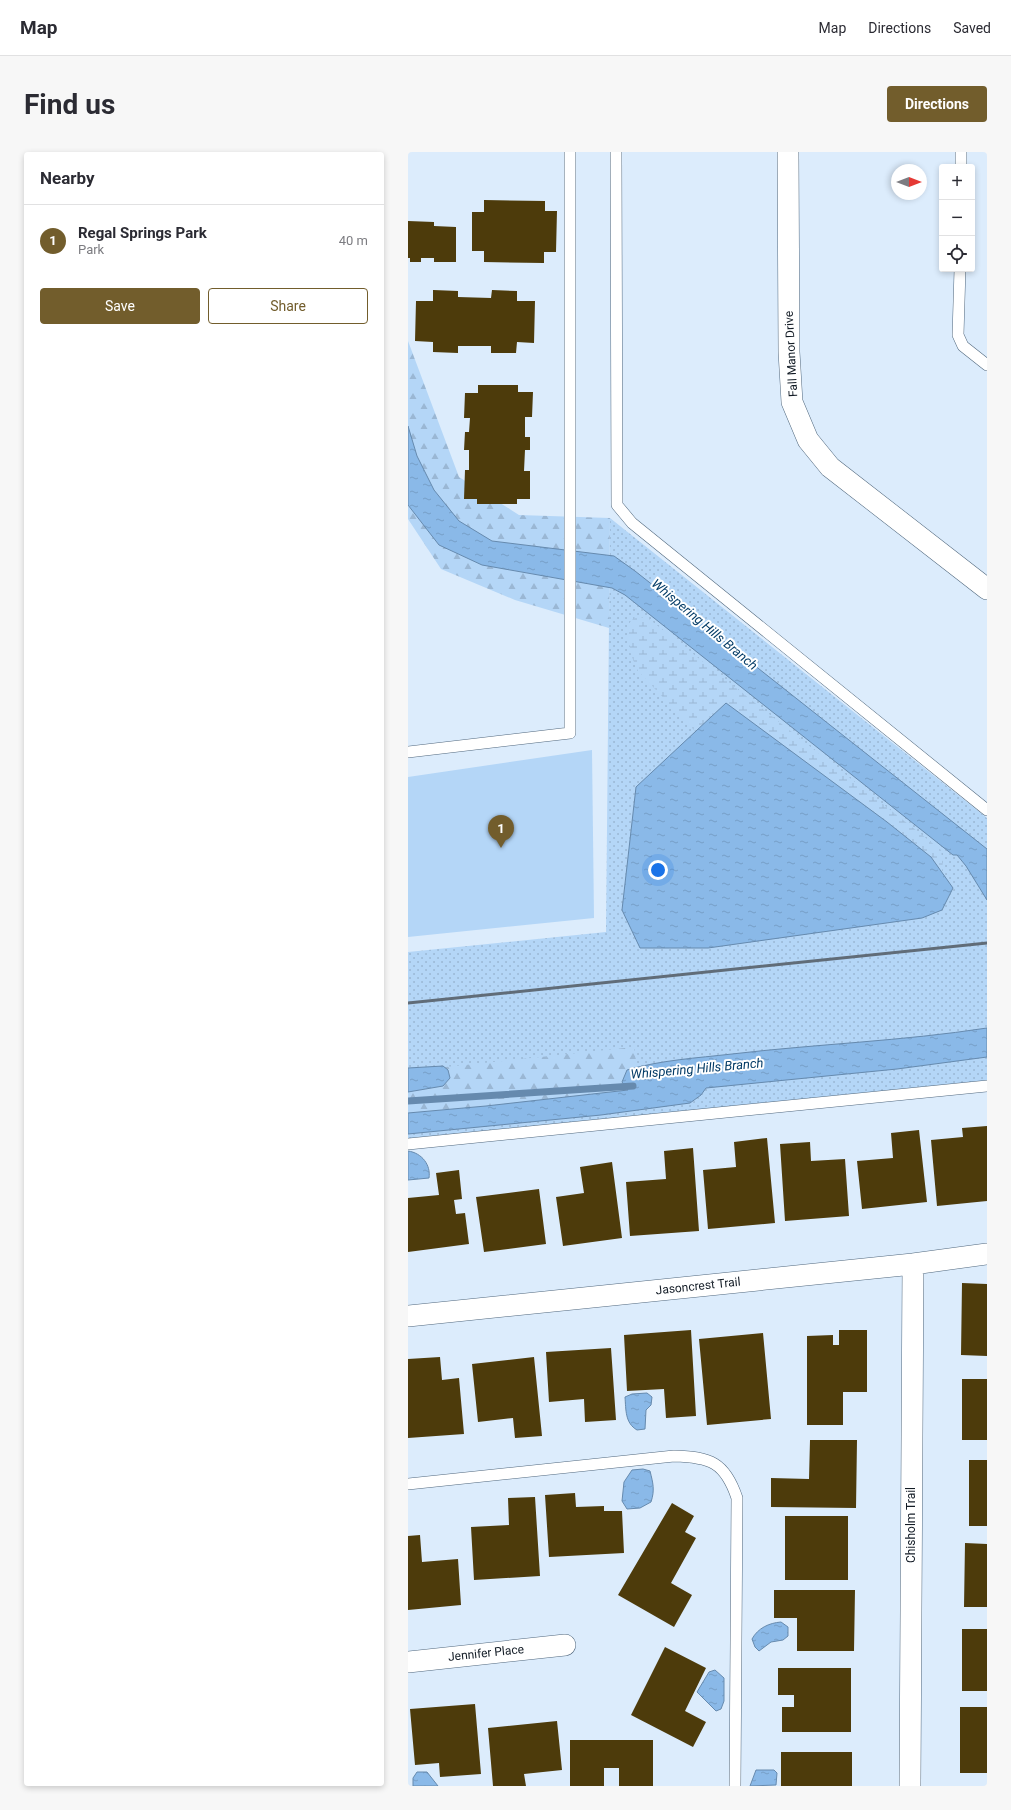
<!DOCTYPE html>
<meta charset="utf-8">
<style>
:root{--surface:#fff;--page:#f7f7f7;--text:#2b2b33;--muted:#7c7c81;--line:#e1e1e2;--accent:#725d2c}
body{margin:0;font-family:Roboto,sans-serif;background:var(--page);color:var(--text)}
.controls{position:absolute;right:12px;top:12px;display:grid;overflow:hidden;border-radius:4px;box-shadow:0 2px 6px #0003}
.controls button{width:36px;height:36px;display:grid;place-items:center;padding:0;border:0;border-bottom:1px solid var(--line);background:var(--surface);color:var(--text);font:20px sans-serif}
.compass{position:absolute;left:483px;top:12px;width:36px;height:36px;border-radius:50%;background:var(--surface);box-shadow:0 2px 6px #0003;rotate:90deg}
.you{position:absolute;left:250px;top:718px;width:14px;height:14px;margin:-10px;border:3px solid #fff;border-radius:50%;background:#1a73e8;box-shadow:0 0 0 6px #1a73e833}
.badge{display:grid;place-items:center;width:26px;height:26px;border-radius:50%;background:var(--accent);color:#fff;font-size:13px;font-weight:700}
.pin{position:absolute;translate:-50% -33px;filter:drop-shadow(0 1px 2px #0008)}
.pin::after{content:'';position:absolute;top:21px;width:14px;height:12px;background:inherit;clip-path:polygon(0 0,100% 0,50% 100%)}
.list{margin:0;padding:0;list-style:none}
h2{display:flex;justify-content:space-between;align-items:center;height:52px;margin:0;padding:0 16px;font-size:17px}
h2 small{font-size:13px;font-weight:400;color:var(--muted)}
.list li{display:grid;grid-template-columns:26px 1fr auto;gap:12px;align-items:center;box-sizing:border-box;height:72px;padding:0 16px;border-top:1px solid var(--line)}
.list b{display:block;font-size:15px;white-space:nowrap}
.list p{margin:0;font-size:13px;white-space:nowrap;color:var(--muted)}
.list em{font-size:13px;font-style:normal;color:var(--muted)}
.actions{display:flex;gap:8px;padding:12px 16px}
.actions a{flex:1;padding:9px 0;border:1px solid var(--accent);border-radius:4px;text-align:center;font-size:14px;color:var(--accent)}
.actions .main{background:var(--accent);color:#fff}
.icon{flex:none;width:22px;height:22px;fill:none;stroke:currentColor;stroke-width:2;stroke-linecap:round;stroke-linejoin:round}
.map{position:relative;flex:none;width:579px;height:1634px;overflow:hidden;border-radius:4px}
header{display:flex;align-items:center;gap:24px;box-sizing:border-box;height:56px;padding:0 20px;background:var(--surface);border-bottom:1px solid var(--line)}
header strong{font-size:19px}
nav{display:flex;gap:22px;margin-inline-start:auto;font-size:14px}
.intro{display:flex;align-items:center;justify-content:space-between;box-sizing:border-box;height:96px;padding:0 24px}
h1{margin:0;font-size:28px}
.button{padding:10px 18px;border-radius:4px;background:var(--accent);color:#fff;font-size:14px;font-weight:700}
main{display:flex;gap:24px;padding:0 24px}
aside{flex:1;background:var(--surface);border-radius:4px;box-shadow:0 2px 6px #0003}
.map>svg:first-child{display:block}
.grass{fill:url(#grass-dots)}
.forest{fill:url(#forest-firs)}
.wetland{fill:url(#wetland-marsh)}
.green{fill:#b4d6f7}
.water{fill:url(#water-ripples);stroke:#668aae}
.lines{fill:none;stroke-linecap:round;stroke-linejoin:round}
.stream{stroke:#668aae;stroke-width:7}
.building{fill:#4d3b0b}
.service-casing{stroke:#51687e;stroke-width:12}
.minor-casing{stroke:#51687e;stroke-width:22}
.service{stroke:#fff;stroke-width:11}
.minor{stroke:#fff;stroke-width:21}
.rail{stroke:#606c78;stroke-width:3}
.labels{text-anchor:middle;stroke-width:4;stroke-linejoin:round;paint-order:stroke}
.street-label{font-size:12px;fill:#121b25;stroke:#fff}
.water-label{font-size:13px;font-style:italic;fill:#033b66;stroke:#fff}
</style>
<header>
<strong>Map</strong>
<nav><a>Map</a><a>Directions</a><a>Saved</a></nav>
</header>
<div class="intro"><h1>Find us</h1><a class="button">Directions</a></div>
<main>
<aside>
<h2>Nearby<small></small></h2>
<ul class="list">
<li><span class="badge">1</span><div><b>Regal Springs Park</b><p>Park</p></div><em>40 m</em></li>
</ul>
<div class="actions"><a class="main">Save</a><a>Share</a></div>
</aside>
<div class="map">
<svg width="579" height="1634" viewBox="0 0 579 1634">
<defs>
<pattern id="grass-dots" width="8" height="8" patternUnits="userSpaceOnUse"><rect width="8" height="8" fill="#b4d6f7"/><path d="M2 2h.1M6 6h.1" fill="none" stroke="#9ab7d4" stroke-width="1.8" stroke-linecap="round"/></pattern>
<pattern id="forest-firs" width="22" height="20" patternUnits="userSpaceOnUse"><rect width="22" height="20" fill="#b4d6f7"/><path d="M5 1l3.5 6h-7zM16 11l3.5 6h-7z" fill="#9ab7d4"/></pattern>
<pattern id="wetland-marsh" width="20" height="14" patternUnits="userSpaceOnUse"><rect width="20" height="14" fill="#b4d6f7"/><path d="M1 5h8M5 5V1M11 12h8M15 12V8" fill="none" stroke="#9ab7d4"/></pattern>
<pattern id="water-ripples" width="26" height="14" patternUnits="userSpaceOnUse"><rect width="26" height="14" fill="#8ab9e8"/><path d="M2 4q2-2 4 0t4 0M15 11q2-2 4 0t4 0" fill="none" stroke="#769ec7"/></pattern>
</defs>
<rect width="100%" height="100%" fill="#dcecfc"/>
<!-- grass -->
<path class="grass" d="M202 366 579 666V935L0 992V800L198 780Z"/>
<!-- forest -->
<path class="forest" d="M0 189 51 325 111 363 202 366 201 476 107 448 33 417 0 367Z
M226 895 233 943 0 966V919Z"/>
<!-- wetland -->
<path class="wetland" d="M228 464 241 467 533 698 535 715 528 737 330 622 282 574 230 519 223 503 220 483 222 470Z"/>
<!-- green -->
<path class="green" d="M184 598 186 766 0 785V625Z"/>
<!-- water -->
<path class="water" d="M0 274 9 304 26 338 51 369 84 389 206 404 227 419 579 697V748L558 714 549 703H545L217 443 204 436 74 413 31 393 0 353Z
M318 551 479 670 523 705 545 736 534 758 514 766 300 796H232L214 758 228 635Z
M579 876V905L489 917 298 936 293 943 282 951 193 963 0 982V961L78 954 220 938 214 930 219 918C253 908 289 906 324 902 409 892 495 889 579 876Z
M35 914 40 918 42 926 35 934 0 940V916Z
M0 999C14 1001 23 1013 21 1026L0 1028Z
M239 1241 244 1245 243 1253 238 1258 237 1277 229 1278C217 1271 218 1258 217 1245L224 1242Z
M235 1317 242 1319C245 1331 247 1338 243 1350L232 1356 219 1357 214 1349 216 1330 224 1318Z
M373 1470 380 1475V1484L375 1488 363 1490 351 1499 347 1495 344 1487C350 1476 361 1471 373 1470Z
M307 1518 316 1526V1549L313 1557 308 1559 289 1540 301 1520Z
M348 1618H366L369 1621 368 1633 342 1634Z
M9 1620H19L30 1634H5V1626Z"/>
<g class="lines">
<!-- stream -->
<path class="stream" d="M0 949 225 934"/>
</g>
<!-- building -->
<path class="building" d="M76 48 137 49V59H149L148 100H136V111L76 110V99H64V60H76Z
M0 69 26 70V74L48 75V110H26V106H13V110H2V106H0Z
M25 138 50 139V145L83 146 84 138 109 139V149H127L126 191 109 190 108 201H83V194H50V201L25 200V190L7 189 8 149H25Z
M70 233H110V240H125L124 265H117V285H122V298H117L116 319H122V347H109V352H69V347H56L57 318H61V298H56L57 280H61L62 266H56L57 241H70Z
M579 974V1049L529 1054 523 988 555 985 554 976Z
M511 978 519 1050 454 1057 449 1009 485 1006 483 981Z
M359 986 367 1071 300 1077 295 1018 328 1015 326 990Z
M402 990 403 1009 437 1007 441 1064 377 1069 372 992Z
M285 996 291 1079 222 1084 218 1030 258 1027 256 999Z
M204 1010 214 1086 155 1094 148 1045 176 1041 172 1015Z
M51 1018 54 1047 46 1048 48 1062 57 1061 61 1092 0 1100V1046L31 1043 28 1021Z
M131 1037 138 1092 76 1100 68 1045Z
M554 1131 579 1132V1204L553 1203Z
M283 1178 288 1264 258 1266 256 1237 219 1239 216 1183Z
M431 1178H459V1240H435V1273H399V1184L425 1183V1193H431Z
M355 1181 363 1267 299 1273 291 1187Z
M203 1196 208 1268 177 1270 176 1247 141 1250 138 1200Z
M32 1205 34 1228 51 1226 56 1282 0 1286V1207Z
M126 1205 134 1284 107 1286 105 1266 70 1270 64 1212Z
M554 1227H579V1288H554Z
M402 1288H449L448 1356 363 1355V1326L401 1327Z
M561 1308H579V1374H561Z
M167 1341 168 1355 196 1354V1359H214L216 1401 141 1405 137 1343Z
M127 1345 132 1424 66 1428 63 1375 101 1373 100 1346Z
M264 1351 286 1364 277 1380 288 1386 263 1431 284 1443 266 1475 210 1443Z
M377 1364H440V1428H377Z
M12 1383 14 1410 50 1407 53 1453 0 1458V1384Z
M557 1391 579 1392V1455H556Z
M366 1438H447L446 1499H389V1466H366Z
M554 1477H579V1539H554Z
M257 1495 298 1516 277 1559 298 1570 285 1595 223 1563Z
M370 1516H443V1580H374V1555H386V1543H370Z
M67 1552 73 1622 32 1625 31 1611 7 1613 2 1557Z
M552 1555H579V1621H552Z
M149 1569 154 1618 116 1622 118 1634H85L80 1576Z
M162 1588H245V1634H211V1616H196V1634H162Z
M373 1600H444V1634H373Z"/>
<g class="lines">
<defs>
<path id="service" d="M208 0 209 353 224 371 579 658
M553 15V0
M552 117 550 183 555 194 579 213
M0 600 162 581V0
M0 992 579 934
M0 1332 266 1304C302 1305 317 1310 329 1346L327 1634"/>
<path id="minor" d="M380 0 381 200 384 250 400 288 422 315 579 437
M0 1164 505 1112 579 1102
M0 1510 157 1493
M502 1634 505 1112"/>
</defs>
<!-- service casing -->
<use href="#service" class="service-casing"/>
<!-- minor casing -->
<use href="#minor" class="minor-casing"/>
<!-- service -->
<use href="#service" class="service"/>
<!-- minor -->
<use href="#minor" class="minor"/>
<!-- rail -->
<path class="rail" d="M0 851 579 791"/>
</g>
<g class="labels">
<!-- street labels -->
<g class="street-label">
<text transform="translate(383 202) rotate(-93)" y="4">Fall Manor Drive</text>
<text transform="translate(290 1134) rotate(-6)" y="4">Jasoncrest Trail</text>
<text transform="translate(503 1373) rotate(-90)" y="4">Chisholm Trail</text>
<text transform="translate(78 1501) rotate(-6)" y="4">Jennifer Place</text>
</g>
<!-- water labels -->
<g class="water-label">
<text transform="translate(297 472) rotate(40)" y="5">Whispering Hills Branch</text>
<text transform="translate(289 916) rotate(-5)" y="5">Whispering Hills Branch</text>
</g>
</g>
</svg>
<div class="controls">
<button>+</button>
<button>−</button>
<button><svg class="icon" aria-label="locate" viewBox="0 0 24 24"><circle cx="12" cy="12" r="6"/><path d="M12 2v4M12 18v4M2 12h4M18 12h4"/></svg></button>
</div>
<svg class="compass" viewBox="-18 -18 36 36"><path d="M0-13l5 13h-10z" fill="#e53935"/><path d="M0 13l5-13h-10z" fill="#7c7c81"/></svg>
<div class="you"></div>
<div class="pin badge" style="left:93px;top:696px">1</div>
</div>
</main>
